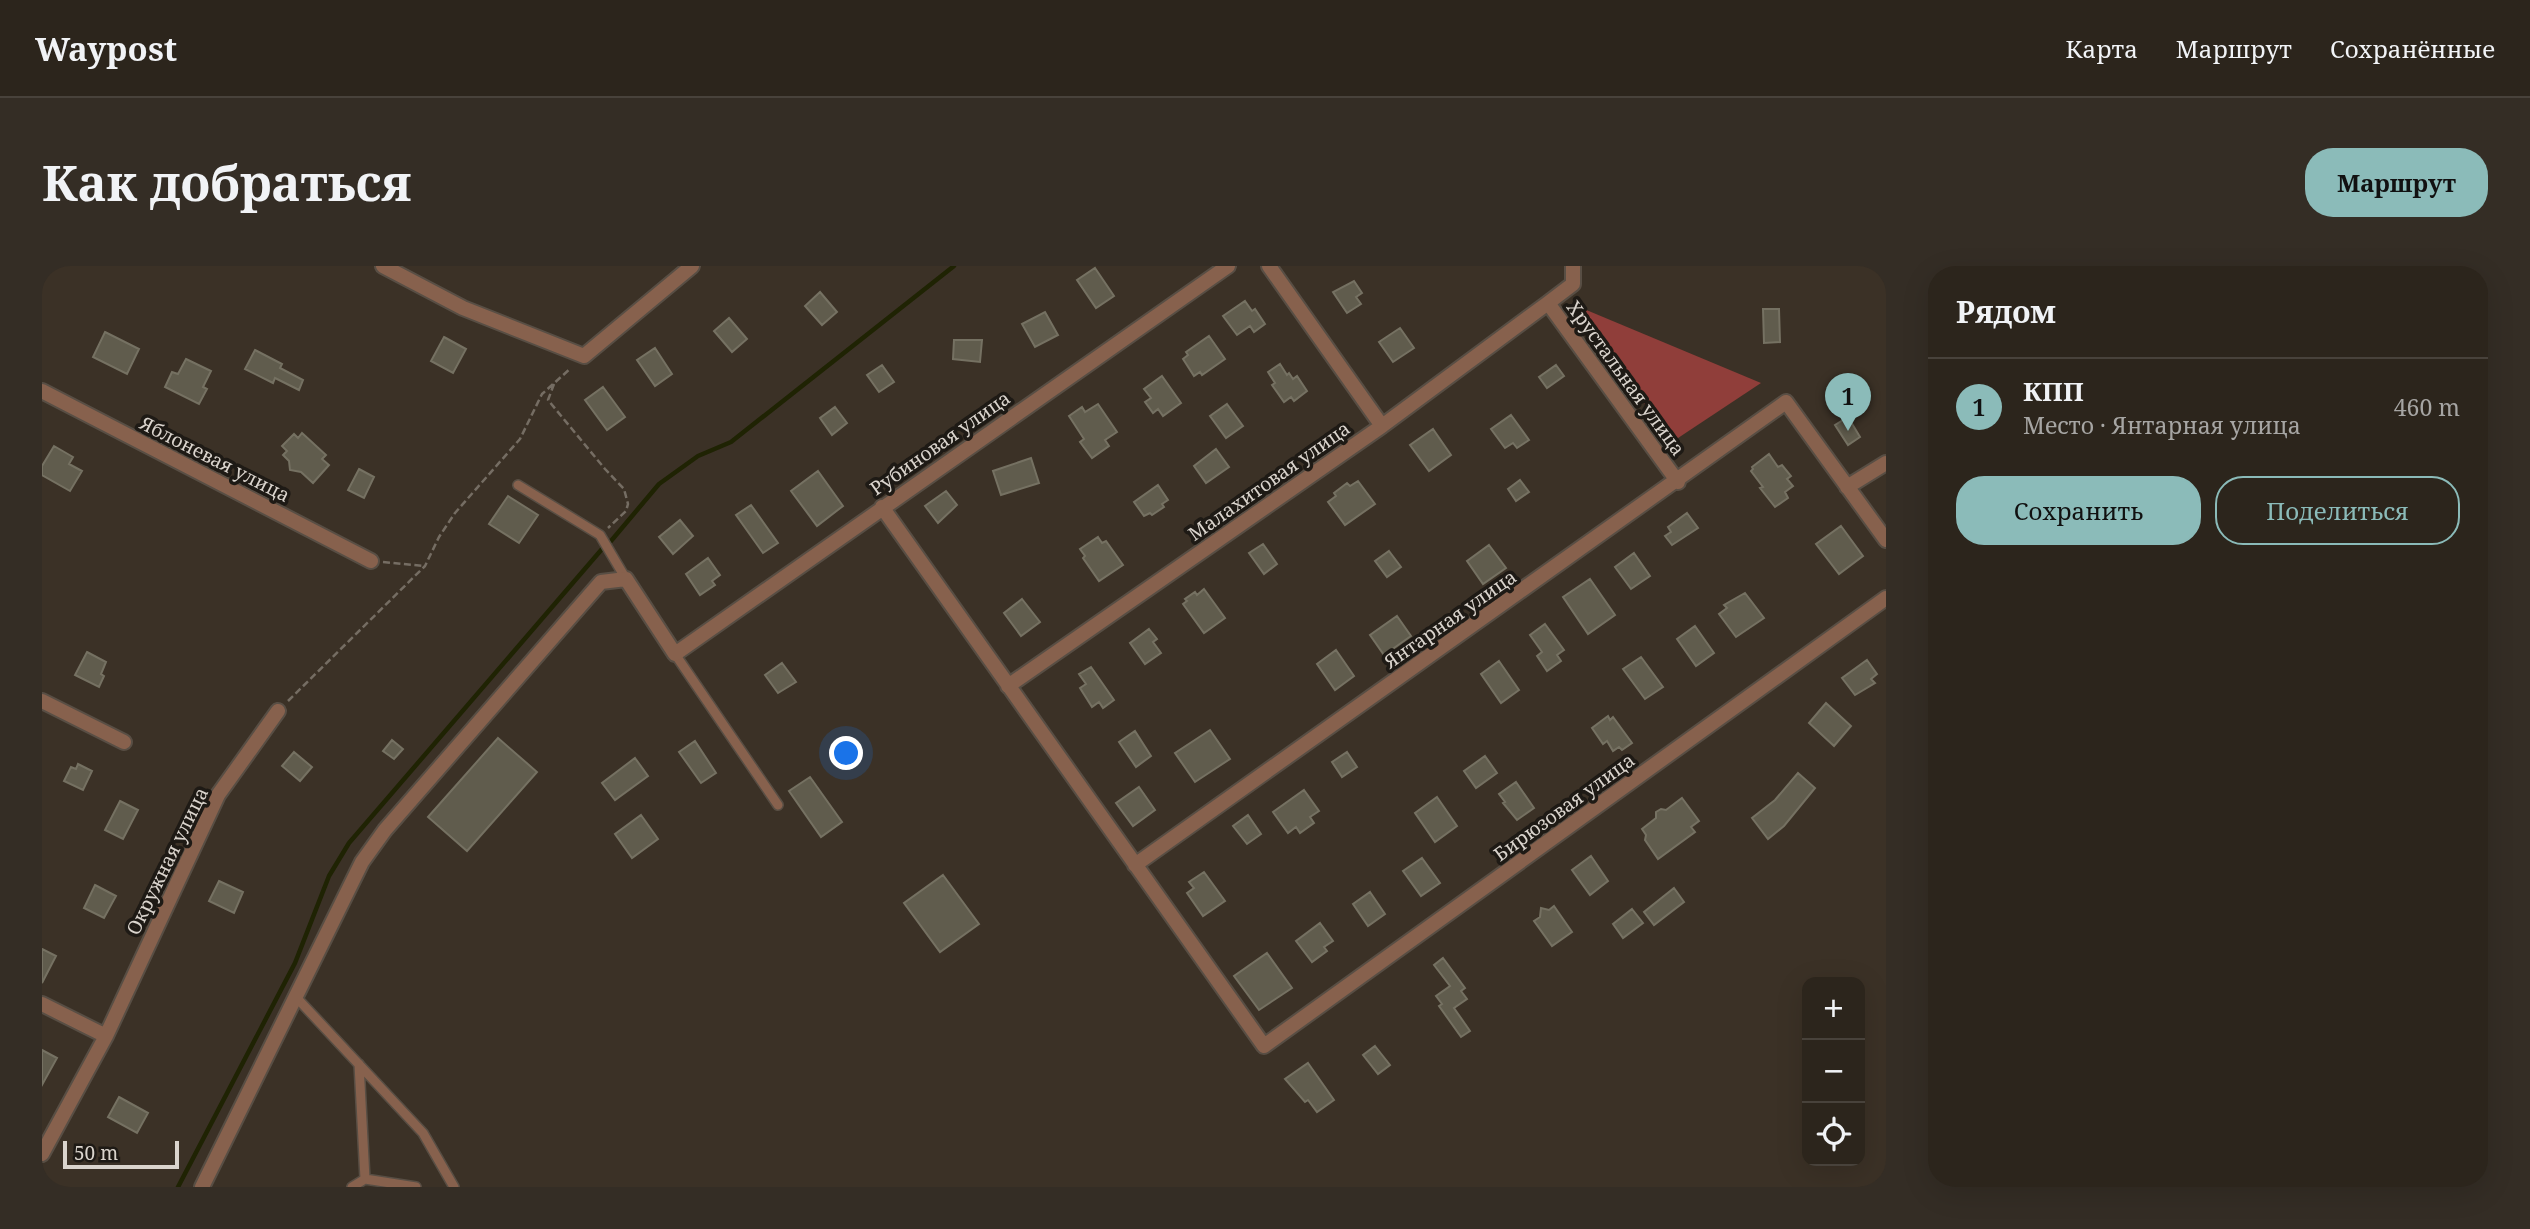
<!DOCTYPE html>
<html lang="ru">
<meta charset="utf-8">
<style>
:root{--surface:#2c251c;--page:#342d25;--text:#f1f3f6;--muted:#a6a5a3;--line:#48423b;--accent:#8bbbb9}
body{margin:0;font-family:"Noto Serif",serif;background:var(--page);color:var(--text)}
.controls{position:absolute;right:21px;bottom:21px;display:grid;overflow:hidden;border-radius:14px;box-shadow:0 7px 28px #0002}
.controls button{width:63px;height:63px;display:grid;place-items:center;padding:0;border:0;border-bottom:2px solid var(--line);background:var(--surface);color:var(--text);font:35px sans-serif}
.scale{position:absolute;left:21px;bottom:18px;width:116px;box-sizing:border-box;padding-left:7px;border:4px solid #dad4cd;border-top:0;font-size:19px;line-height:24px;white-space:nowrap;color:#dad4cd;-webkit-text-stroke:5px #1e1a15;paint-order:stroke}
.you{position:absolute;left:805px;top:488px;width:24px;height:24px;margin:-18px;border:5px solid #fff;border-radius:50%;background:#1a73e8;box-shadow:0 0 0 10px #1a73e833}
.badge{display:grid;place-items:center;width:46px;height:46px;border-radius:50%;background:var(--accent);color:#111;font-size:23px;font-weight:700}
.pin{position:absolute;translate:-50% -58px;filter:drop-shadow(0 2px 4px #0008)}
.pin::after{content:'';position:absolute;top:37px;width:24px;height:21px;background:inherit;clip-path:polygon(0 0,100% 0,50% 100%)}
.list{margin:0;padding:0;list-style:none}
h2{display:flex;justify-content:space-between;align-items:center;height:91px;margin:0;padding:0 28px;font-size:30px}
h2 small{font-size:23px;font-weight:400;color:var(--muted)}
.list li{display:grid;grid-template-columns:46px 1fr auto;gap:21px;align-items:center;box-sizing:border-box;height:98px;padding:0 28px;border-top:2px solid var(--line)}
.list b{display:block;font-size:26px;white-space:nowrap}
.list p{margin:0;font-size:23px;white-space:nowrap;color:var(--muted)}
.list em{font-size:23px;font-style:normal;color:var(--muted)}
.actions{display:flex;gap:14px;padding:21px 28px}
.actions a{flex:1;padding:16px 0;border:2px solid var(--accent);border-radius:28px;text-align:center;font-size:24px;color:var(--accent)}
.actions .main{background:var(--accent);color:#111}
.icon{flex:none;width:38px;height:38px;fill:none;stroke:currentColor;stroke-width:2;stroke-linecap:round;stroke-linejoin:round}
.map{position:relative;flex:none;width:1844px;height:921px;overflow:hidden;border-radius:28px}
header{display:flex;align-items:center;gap:42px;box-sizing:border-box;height:98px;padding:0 35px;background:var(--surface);border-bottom:2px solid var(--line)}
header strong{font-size:33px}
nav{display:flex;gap:38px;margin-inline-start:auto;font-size:24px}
.intro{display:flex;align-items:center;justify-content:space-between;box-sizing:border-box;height:168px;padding:0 42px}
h1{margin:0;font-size:49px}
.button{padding:18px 32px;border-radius:28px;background:var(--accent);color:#111;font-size:24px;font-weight:700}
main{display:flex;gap:42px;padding:0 42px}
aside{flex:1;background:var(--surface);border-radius:28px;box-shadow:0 7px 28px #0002}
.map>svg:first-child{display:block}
.green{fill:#903e3a}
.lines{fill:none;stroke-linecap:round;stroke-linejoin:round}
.stream{stroke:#1f2303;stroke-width:4.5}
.building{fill:#605c4d;stroke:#757162;stroke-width:2}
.lane-casing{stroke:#584e44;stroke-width:12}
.street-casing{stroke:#584e44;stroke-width:18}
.path{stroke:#756d63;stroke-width:2.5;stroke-dasharray:7 3.5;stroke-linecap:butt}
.lane{stroke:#87614d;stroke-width:9}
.street{stroke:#87614d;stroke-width:14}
.labels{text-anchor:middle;stroke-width:7;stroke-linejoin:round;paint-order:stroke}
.street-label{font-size:19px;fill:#dad4cd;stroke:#1e1a15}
</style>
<header>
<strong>Waypost</strong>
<nav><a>Карта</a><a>Маршрут</a><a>Сохранённые</a></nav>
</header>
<div class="intro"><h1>Как добраться</h1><a class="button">Маршрут</a></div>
<main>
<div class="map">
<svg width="1844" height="921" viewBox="0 0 1844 921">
<rect width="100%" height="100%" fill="#3b3126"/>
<!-- green -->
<path class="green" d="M1530 38 1719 117 1630 176Z"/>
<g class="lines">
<!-- stream -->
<path class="stream" d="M569 275 617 218 656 190 689 176 912 0
M136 921 253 697 287 610 307 577 560 283"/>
</g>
<!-- building -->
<path class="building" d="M1053 2 1072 30 1054 42 1035 14Z
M1312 15 1320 27 1314 31 1319 38 1305 47 1291 26Z
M778 26 795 46 780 59 763 40Z
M1203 35 1210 45 1213 43 1223 58 1212 66 1208 60 1195 69 1181 50Z
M1721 43H1737L1738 76 1722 77Z
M1003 46 1016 69 993 81 980 58Z
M687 52 705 73 690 86 672 65Z
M1358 62 1372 82 1351 96 1337 76Z
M63 66 97 83 85 108 51 91Z
M1167 70 1183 93 1160 109 1158 106 1152 110 1141 93 1146 89 1144 86Z
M402 71 424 83 411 107 389 95Z
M912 74H940L938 96 911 93Z
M613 82 630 108 613 120 595 94Z
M213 84 240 98 238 102 261 114 257 124 233 112 231 117 203 103Z
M144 93 169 105 161 121 165 123 157 138 123 121 130 106 136 108Z
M1238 98 1245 109 1247 107 1251 113 1255 110 1265 125 1252 135 1249 131 1242 136 1230 119 1233 117 1226 106Z
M840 99 852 116 837 126 825 109Z
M1514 99 1522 110 1505 122 1497 111Z
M1120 110 1139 137 1121 150 1116 143 1111 147 1103 136 1109 132 1102 123Z
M561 121 583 151 565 164 543 134Z
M1056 138 1075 166 1063 174 1067 180 1050 192 1038 176 1042 173 1027 150 1040 141 1043 146Z
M1185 138 1201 160 1184 172 1168 150Z
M793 141 805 157 790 169 778 152Z
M1469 149 1487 174 1475 182 1471 177 1463 182 1449 163Z
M1806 151 1818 171 1806 179 1793 159Z
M1391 163 1409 189 1387 205 1368 179Z
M260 167 284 189 280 193 287 199 271 217 259 206 248 204 247 195 241 189 245 185 240 180 252 168 256 172Z
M12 180 31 191 27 198 40 205 28 225 0 209V200Z
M1174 183 1187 201 1164 217 1152 200Z
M1727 188 1736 201 1740 199 1749 210 1745 213 1751 220 1743 226 1746 232 1733 241 1718 222 1721 221 1709 205 1711 203 1710 201Z
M989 192 997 217 959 229 951 205Z
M317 203 332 211 322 232 306 224Z
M776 205 801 240 775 260 749 225Z
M1478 214 1487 226 1474 235 1466 223Z
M1316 215 1333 238 1303 259 1286 236 1294 230 1292 227 1305 217 1308 220Z
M1116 219 1126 234 1120 238 1122 241 1110 249 1108 247 1102 250 1092 236Z
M904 225 915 239 896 257 883 240Z
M466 230 496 249 477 277 447 258Z
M709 239 736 277 721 287 694 249Z
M1645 247 1656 262 1630 279 1623 270 1629 266 1626 261Z
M638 254 651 270 631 288 617 271Z
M1799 260 1821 290 1797 308 1774 278Z
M1056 271 1060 277 1064 275 1081 299 1057 315 1041 292 1043 290 1038 283Z
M1221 278 1235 298 1222 308 1207 287Z
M1447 279 1464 302 1441 318 1425 295Z
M1347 285 1359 301 1345 311 1333 295Z
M1592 287 1608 310 1589 323 1573 301Z
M666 292 678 309 670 315 673 319 658 329 644 308Z
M1548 313 1573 349 1546 368 1521 331Z
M1162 323 1183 352 1162 367 1141 338 1145 335 1143 333 1153 326 1155 329Z
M1703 327 1722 352 1694 371 1677 348 1685 342 1682 339Z
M980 333 998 356 979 370 962 347Z
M1355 350 1369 370 1342 389 1328 369Z
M1503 358 1522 384 1515 389 1519 395 1505 405 1495 390 1500 386 1488 369Z
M1653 360 1672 387 1654 400 1635 373Z
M1107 363 1115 373 1111 376 1119 387 1103 398 1088 377Z
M1294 384 1312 410 1293 424 1275 398Z
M45 386 64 396 59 408 62 410 57 421 33 409Z
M1599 391 1621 421 1603 433 1581 403Z
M1825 394 1835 408 1829 413 1833 417 1813 429 1800 412Z
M1457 395 1477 424 1459 437 1439 408Z
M740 397 754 416 736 427 723 409Z
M1049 401 1072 434 1061 442 1057 436 1050 441 1038 422 1044 418 1037 408Z
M1784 437 1809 460 1792 480 1767 457Z
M1566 450 1568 454 1571 451 1590 477 1580 484 1577 481 1571 485 1565 475 1561 478 1550 462Z
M1168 464 1188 493 1153 516 1133 487Z
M1093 465 1109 490 1094 501 1077 476Z
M456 472 495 506 425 585 386 551Z
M350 474 361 483 352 493 341 485Z
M653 475 674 507 659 517 637 486Z
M252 486 270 501 258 515 240 500Z
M1305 486 1315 501 1300 511 1290 496Z
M1443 490 1455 507 1434 522 1422 505Z
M593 492 606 510 573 534 560 517Z
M36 498 50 505 41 524 22 515 29 501 34 503Z
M1756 507 1773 522 1742 560 1726 573 1710 552 1733 534Z
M768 511 800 556 779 571 747 525Z
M1474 516 1492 542 1475 554 1461 537 1463 536 1457 528Z
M1097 521 1113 544 1091 560 1074 537Z
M1262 524 1277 545 1268 551 1272 557 1258 567 1254 561 1246 567 1231 546Z
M1395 531 1415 560 1393 576 1373 547Z
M1640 532 1657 555 1649 561 1653 566 1616 593 1603 574 1604 569 1600 563 1614 552V546L1619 543 1624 544Z
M78 535 96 544 81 573 63 564Z
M599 549 616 573 590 592 573 568Z
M1206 549 1219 568 1205 578 1191 560Z
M1549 590 1566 615 1548 629 1530 604Z
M1380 592 1398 617 1379 630 1361 605Z
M1162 606 1183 635 1161 650 1145 627 1152 622 1147 616Z
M901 609 937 658 898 686 862 637Z
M177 615 201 626 192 647 167 635Z
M53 619 74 630 62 652 42 642Z
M1632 622 1642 636 1612 659 1602 646Z
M1328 626 1343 648 1326 660 1311 638Z
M1512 640 1530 666 1510 680 1492 655 1498 651 1499 642 1507 644Z
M1590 643 1601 657 1581 672 1571 658Z
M1278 657 1291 675 1282 681 1285 685 1270 696 1254 675Z
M0 683 14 690 0 717Z
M1225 687 1250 722 1217 744 1192 710Z
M1401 692 1423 722 1419 725 1425 733 1412 742 1428 765 1419 771 1397 740 1400 738 1394 730 1408 720 1392 699Z
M1333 780 1348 799 1336 808 1321 789Z
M0 784 15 792 0 819Z
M1266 797 1292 834 1275 846 1266 834 1263 836 1243 813Z
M77 831 106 847 95 867 66 851Z"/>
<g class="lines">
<defs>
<path id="lane" d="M476 219 558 269 584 313
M633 388 736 539
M253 730 381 867 412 921
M317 798 323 913
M310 921 323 913 374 921"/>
<path id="street" d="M341 0 421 42 542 90 650 0
M1227 0 1340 160
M1531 0V18L1506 37 1636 216
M0 125 329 295
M1805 221 1844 197
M840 241 1222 780 1844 332
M966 420 1340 160 1506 37
M0 435 82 476
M1093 599 1744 136 1844 274
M0 738 64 770
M0 888 64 770 176 529 236 445
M160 921 320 596 343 564 559 316 584 313 633 388 1186 0"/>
</defs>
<!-- lane casing -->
<use href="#lane" class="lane-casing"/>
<!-- street casing -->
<use href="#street" class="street-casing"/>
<!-- path -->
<path class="path" d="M512 118 506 134 563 203 582 223 586 238 584 245 566 262
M341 296 383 300
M246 435 383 300 397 271 413 247 478 173 500 128 529 102"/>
<!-- lane -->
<use href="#lane" class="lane"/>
<!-- street -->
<use href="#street" class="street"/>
</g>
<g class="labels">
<!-- street labels -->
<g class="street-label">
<text transform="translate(1584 112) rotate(54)" y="7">Хрустальная улица</text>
<text transform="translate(898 177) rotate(-35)" y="7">Рубиновая улица</text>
<text transform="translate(173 193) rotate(27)" y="7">Яблоневая улица</text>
<text transform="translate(1227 215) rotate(-35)" y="7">Малахитовая улица</text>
<text transform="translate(1408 353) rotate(-35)" y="7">Янтарная улица</text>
<text transform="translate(1522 541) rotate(-36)" y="7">Бирюзовая улица</text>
<text transform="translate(125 595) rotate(-64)" y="7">Окружная улица</text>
</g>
</g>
</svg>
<div class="controls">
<button>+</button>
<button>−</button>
<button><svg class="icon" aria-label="locate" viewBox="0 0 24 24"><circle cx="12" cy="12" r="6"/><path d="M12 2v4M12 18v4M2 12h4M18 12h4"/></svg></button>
</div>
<div class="scale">50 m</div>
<div class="you"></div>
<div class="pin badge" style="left:1806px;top:165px">1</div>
</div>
<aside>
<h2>Рядом<small></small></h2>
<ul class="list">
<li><span class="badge">1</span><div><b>КПП</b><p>Место · Янтарная улица</p></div><em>460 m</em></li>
</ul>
<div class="actions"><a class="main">Сохранить</a><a>Поделиться</a></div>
</aside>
</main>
